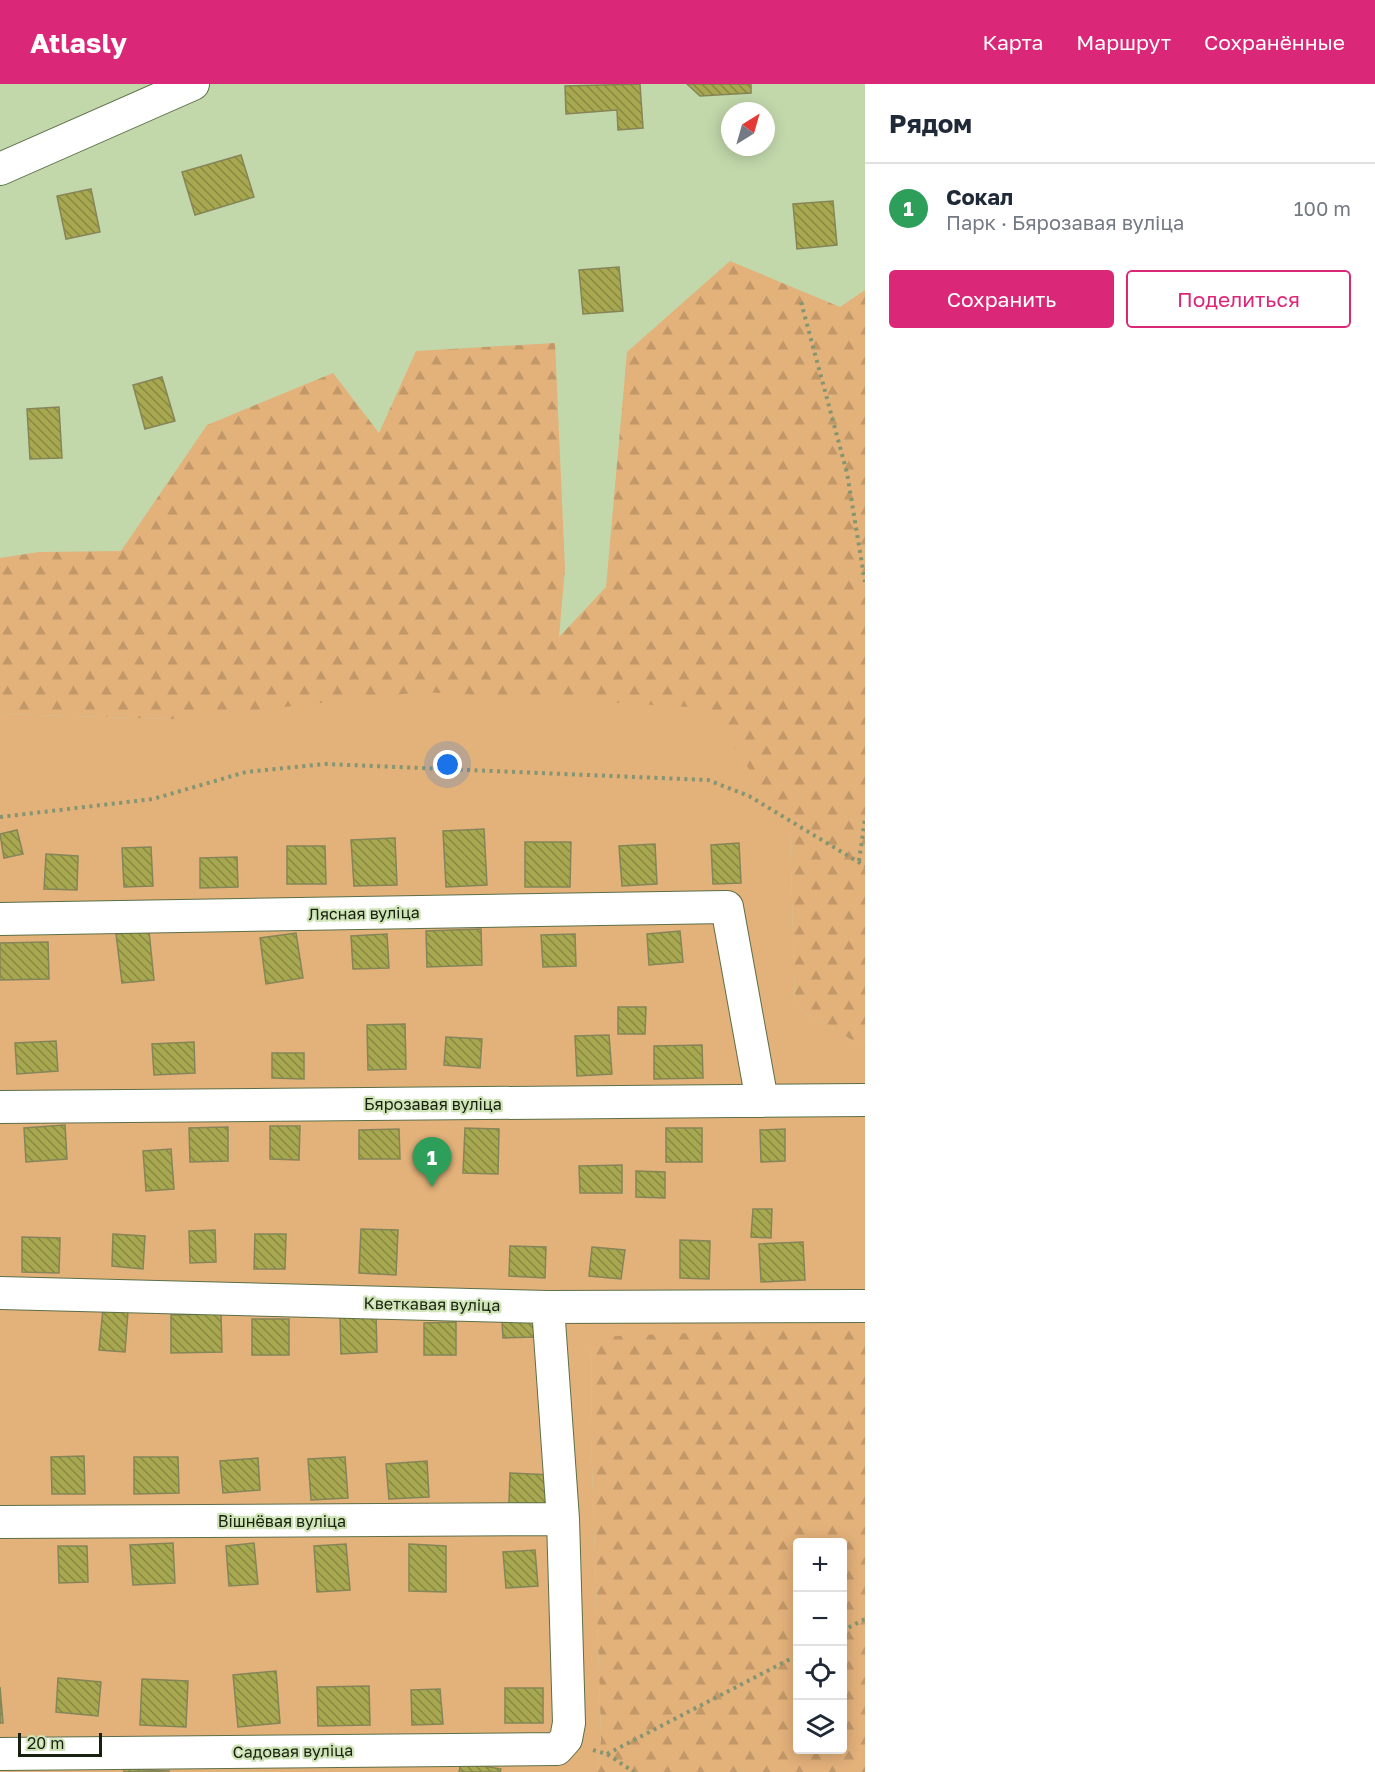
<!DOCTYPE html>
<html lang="ru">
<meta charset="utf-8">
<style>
:root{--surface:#fff;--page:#f6f6f7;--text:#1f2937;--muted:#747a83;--line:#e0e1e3;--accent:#db2777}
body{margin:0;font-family:"Golos Text",sans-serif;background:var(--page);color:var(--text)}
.controls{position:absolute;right:18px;bottom:18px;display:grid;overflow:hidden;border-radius:6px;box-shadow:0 3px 15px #0003}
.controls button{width:54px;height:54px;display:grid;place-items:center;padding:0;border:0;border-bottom:2px solid var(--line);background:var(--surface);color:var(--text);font:30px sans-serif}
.compass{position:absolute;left:721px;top:18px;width:54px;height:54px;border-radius:50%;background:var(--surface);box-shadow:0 3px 15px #0003;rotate:37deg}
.scale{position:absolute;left:18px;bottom:15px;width:84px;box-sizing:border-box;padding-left:6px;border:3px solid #18200f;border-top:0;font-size:16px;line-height:21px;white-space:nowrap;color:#18200f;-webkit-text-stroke:4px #cfe5b8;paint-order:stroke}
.you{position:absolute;left:448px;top:681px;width:21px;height:21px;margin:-15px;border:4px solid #fff;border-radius:50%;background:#1a73e8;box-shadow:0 0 0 9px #1a73e833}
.badge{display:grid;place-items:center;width:39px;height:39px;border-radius:50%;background:var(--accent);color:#fff;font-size:20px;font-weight:700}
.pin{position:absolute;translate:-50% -50px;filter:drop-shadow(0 2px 3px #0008)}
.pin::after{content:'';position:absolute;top:32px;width:21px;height:18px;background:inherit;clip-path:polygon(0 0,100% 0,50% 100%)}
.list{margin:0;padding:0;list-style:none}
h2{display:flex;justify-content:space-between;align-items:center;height:78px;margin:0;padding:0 24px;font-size:26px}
h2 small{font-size:20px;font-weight:400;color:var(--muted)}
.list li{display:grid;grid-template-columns:39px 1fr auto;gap:18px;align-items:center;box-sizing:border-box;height:90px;padding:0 24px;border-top:2px solid var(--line)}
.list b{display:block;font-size:22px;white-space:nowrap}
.list p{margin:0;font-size:20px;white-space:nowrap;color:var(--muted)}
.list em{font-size:20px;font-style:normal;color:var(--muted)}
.actions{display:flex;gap:12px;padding:18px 24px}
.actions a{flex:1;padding:14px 0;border:2px solid var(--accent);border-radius:6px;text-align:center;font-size:21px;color:var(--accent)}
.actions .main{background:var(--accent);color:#fff}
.icon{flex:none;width:33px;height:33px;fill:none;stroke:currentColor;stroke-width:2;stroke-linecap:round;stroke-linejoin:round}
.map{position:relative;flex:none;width:865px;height:1688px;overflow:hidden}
header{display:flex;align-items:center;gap:36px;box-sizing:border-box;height:84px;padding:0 30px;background:var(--accent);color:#fff}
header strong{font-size:28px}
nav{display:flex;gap:33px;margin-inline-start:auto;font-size:21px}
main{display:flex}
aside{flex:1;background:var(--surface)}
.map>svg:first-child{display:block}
.forest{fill:url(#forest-firs);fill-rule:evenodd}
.green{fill:#e3b17a}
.building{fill:url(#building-back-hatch);stroke:#858558;stroke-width:1.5}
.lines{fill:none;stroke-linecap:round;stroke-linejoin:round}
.minor-casing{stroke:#5c6f47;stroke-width:34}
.path{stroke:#849572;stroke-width:4;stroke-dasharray:3 4.5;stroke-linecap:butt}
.minor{stroke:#fff;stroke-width:32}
.labels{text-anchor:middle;stroke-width:4.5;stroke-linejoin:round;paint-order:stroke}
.street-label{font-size:16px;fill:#18200f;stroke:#cfe5b8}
</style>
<header>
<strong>Atlasly</strong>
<nav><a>Карта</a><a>Маршрут</a><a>Сохранённые</a></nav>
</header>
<main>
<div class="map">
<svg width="865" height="1688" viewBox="0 0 865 1688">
<defs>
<pattern id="forest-firs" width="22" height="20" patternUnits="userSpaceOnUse" patternTransform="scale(1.5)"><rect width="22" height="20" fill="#e3b17a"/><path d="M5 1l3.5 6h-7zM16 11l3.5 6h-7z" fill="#c29868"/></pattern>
<pattern id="building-back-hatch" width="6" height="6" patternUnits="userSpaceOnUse" patternTransform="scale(1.5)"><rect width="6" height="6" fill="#a8a851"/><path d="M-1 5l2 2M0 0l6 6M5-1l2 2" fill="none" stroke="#888842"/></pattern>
</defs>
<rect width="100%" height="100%" fill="#c2d8ab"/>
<!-- forest -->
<path class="forest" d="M730 177 840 223 865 206V964L795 922 790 746 172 635 0 630V474L39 468 121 467 207 341 333 289 379 349 416 267 555 259 565 484 559 553 606 503 627 268Z
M865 1241V1688H597L601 1653 591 1350 592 1252ZM798 1458H842V1666H798Z"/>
<!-- green -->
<path class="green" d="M423 608 708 624 790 746 795 922 865 964V1242L592 1253 591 1350 601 1653 597 1688H0V630L172 635Z"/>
<!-- building -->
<path class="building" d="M640 0 643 44 618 46 617 26 566 30 565 2Z
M687 0H751V9L700 12Z
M241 71 254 113 195 131 182 88Z
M91 105 100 148 66 155 57 112Z
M833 117 837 161 797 165 793 120Z
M619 183 623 227 583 230 579 186Z
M162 293 175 337 145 345 133 301Z
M59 323 62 374 30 375 27 325Z
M484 745 487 801 446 803 443 747Z
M17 746 23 770 4 774 0 750Z
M395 754 397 801 354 802 351 756Z
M525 758H571L570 803H525Z
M739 759 741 799 713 800 711 761Z
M655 760 657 800 622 802 619 762Z
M287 762H325L326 800H287Z
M151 763 153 802 124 803 122 764Z
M46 770 78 772 77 806 44 805Z
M237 773 238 803 200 804V774Z
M481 845 482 881 427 883 426 847Z
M149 847 154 896 122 899 116 850Z
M680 847 683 878 649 881 647 850Z
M296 849 303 894 266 900 260 854Z
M387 850 389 884 353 885 351 852Z
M575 850 576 882 543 883 541 851Z
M48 858 49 895 0 896V859Z
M618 923H646L645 950H618Z
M405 940 406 985 368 986 367 941Z
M609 951 612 990 577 992 575 952Z
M446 953 482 955 480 984 444 981Z
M56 957 58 987 17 990 15 959Z
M194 958 195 989 154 991 152 960Z
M702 961 703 994 654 995V962Z
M272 969H304V995L272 994Z
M65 1041 67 1075 26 1078 24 1044Z
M270 1042H300L299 1076 270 1075Z
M228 1043V1077L190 1078 189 1044Z
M465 1044 499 1045 498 1090 463 1089Z
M666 1044H702V1078H666Z
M399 1045 400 1075H359V1046Z
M785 1045V1077L761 1078 760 1046Z
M171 1065 174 1105 146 1107 143 1067Z
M622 1081V1109H580L579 1082Z
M636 1087 665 1088V1114L636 1113Z
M753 1125H772L771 1154 751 1153Z
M361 1145 398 1146 396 1191 359 1189Z
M215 1146 216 1178 190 1179 189 1147Z
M113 1150 145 1152 143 1185 112 1182Z
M255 1150H286L285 1185H254Z
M22 1153 60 1154 59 1189 22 1188Z
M680 1156 710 1157 709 1195 680 1194Z
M803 1158 805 1196 761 1198 759 1160Z
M510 1162 546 1163 545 1194 509 1192Z
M592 1163 625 1166 621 1195 589 1192Z
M103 1225 128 1227 125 1268 99 1266Z
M221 1230 222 1268 171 1269V1231Z
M376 1230 377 1268 341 1270 340 1231Z
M537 1234 538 1253 503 1254 502 1236Z
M252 1235H289V1271H252Z
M456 1238V1271H424V1239Z
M84 1372 85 1410H52L51 1373Z
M134 1373H178L179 1409 134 1410Z
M345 1373 348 1414 311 1416 308 1375Z
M258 1374 260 1406 223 1409 220 1377Z
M427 1377 429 1413 389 1415 386 1380Z
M510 1389 552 1391 551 1420 509 1419Z
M173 1459 175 1499 133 1501 130 1461Z
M254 1459 258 1500 229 1502 226 1462Z
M346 1460 350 1506 317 1508 314 1462Z
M409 1460 446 1462V1508L409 1507Z
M58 1462H87L88 1498 59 1499Z
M535 1466 538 1502 506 1504 503 1468Z
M276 1587 280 1639 238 1643 233 1591Z
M58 1594 101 1598 98 1632 56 1628Z
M142 1595 188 1597 186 1643 140 1641Z
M369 1602 370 1641 318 1642 317 1603Z
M0 1603 3 1639H0Z
M505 1604H543V1639H505Z
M440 1605 443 1640 412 1641 411 1606Z
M461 1678 501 1685 500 1688H459Z
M124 1685 170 1687 124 1688Z"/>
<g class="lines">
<defs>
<path id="minor" d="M0 85 193 0
M0 835 727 823 762 1017
M0 1023 865 1016
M0 1209 548 1223 865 1222
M0 1438 563 1435
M0 1670 557 1665 566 1655 569 1639 563 1435 548 1223"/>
</defs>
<!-- minor casing -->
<use href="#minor" class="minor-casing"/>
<!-- path -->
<path class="path" d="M801 218 847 389 865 498
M0 733 153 715 246 688 325 680 708 696 749 712 865 782
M859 777 865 735
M842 1547 865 1535
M593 1666 607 1670 634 1688
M607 1670 798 1571"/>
<!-- minor -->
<use href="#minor" class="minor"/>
</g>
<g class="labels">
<!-- street labels -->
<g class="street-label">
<text transform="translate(364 829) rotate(-1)" y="6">Лясная вуліца</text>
<text x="433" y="1026">Бярозавая вуліца</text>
<text transform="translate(432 1220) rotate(1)" y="6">Кветкавая вуліца</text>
<text x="282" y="1443">Вішнёвая вуліца</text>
<text transform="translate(293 1667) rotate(-1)" y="6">Садовая вуліца</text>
</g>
</g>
</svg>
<div class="controls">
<button>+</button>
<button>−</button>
<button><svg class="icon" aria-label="locate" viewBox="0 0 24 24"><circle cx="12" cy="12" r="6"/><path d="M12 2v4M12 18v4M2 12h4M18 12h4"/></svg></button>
<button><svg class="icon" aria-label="layers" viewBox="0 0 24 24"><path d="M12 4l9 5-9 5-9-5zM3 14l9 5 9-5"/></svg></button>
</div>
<svg class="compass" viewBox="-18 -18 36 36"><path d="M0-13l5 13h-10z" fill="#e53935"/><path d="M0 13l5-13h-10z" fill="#747a83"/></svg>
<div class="scale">20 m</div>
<div class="you"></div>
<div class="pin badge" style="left:432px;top:1103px;background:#2e9e5b">1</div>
</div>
<aside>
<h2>Рядом<small></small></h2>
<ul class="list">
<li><span class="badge" style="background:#2e9e5b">1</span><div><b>Сокал</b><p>Парк · Бярозавая вуліца</p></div><em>100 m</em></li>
</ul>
<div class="actions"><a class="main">Сохранить</a><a>Поделиться</a></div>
</aside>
</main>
